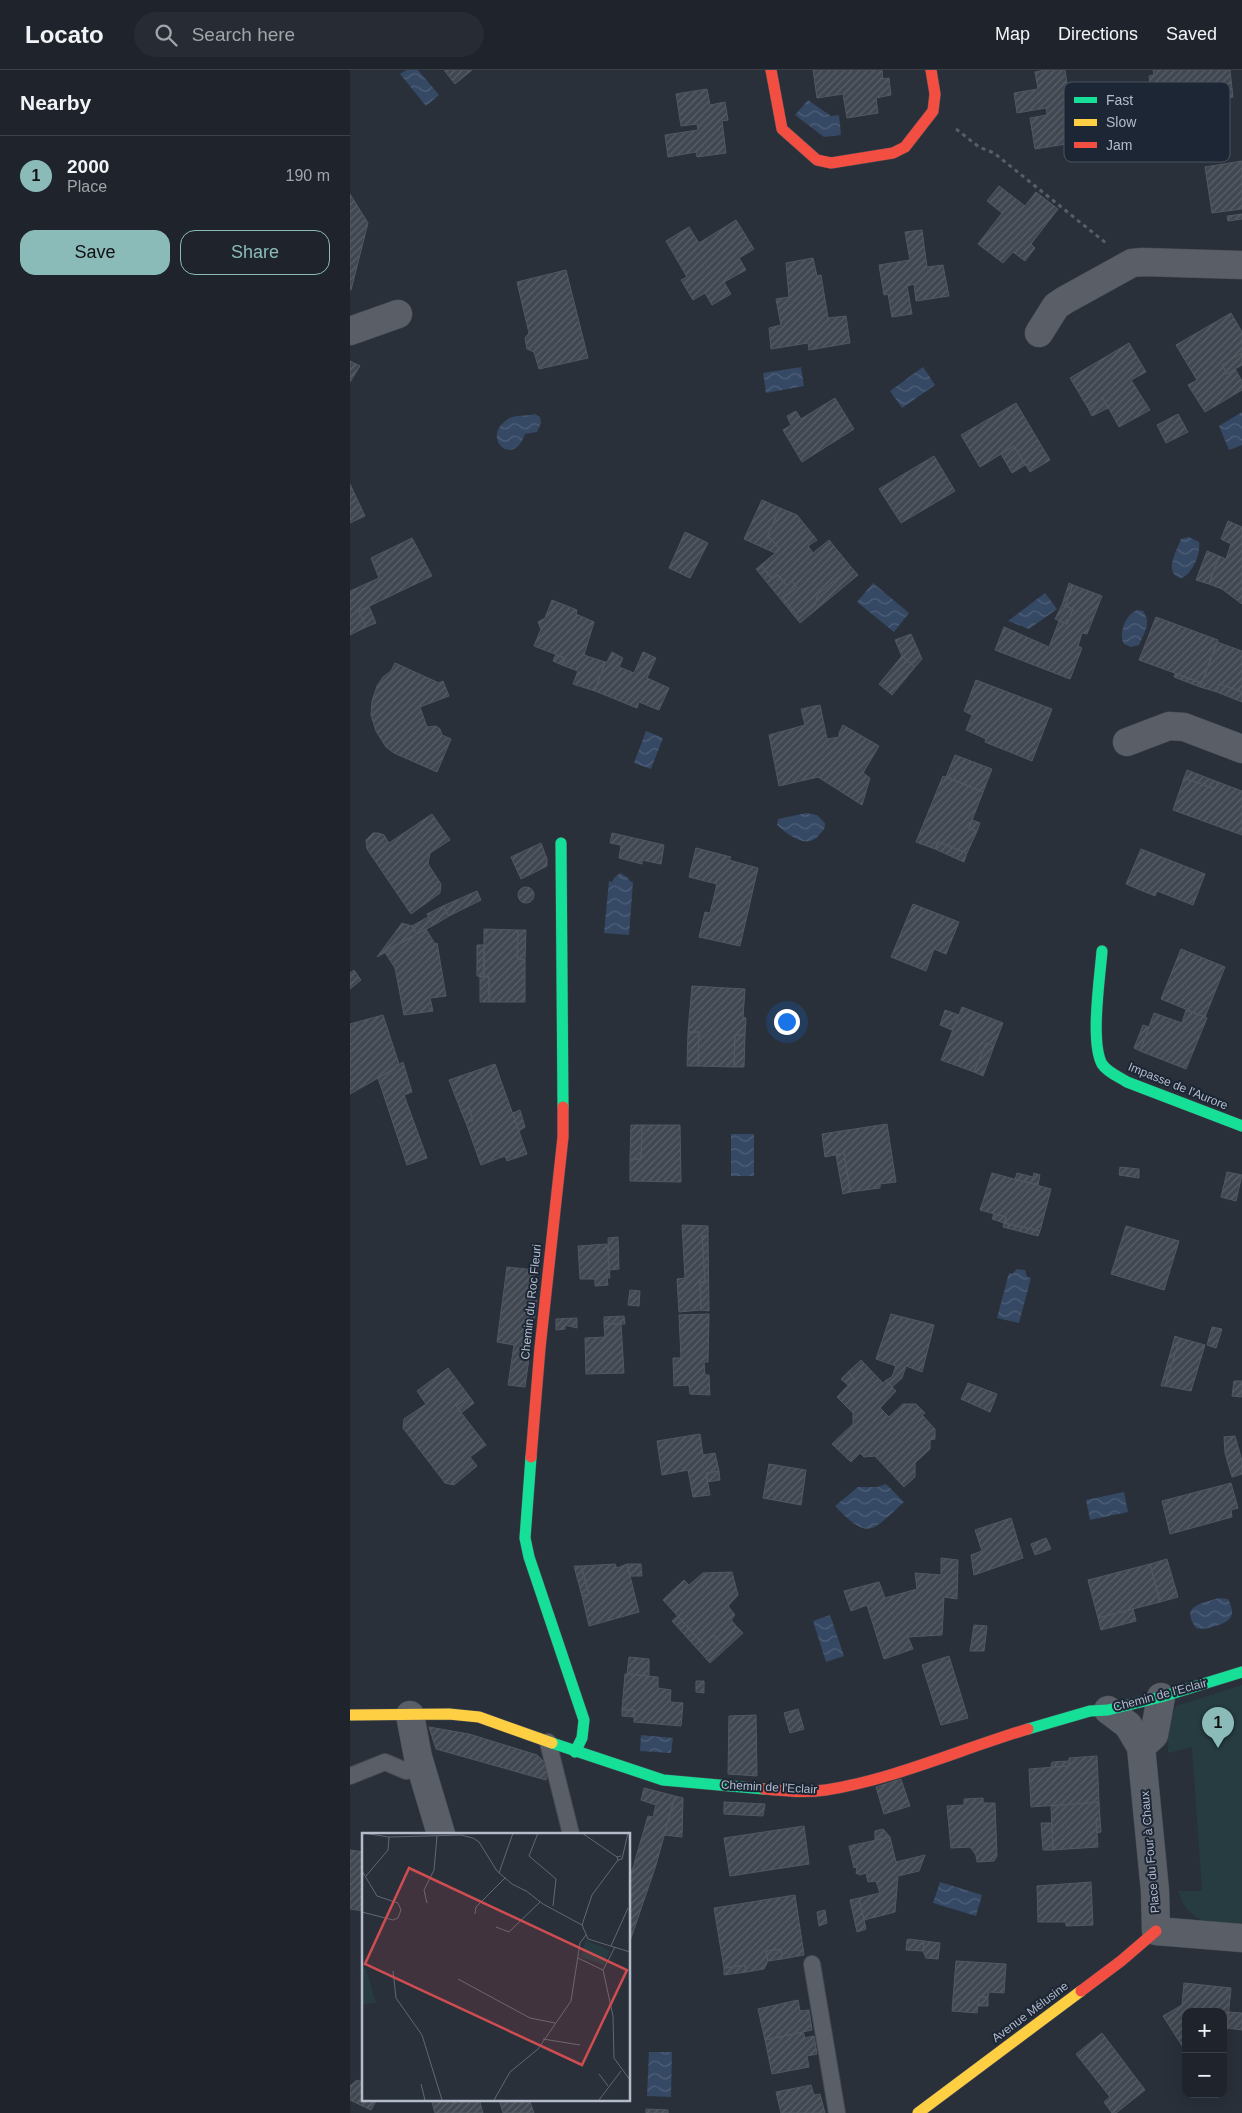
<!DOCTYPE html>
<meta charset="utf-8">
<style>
:root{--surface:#1f242c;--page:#272c34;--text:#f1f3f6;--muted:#a1a4a9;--line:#3c4148;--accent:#8bbbb9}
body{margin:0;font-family:Helvetica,sans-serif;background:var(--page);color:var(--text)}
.controls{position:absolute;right:15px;bottom:15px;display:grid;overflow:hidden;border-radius:10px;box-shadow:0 5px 20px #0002}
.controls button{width:45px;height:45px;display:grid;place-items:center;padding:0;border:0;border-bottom:1px solid var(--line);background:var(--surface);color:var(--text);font:25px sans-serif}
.you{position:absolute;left:436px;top:951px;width:18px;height:18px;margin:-12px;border:4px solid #fff;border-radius:50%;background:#1a73e8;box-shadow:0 0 0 8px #1a73e833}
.badge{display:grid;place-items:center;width:32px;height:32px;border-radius:50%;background:var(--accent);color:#111;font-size:16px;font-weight:700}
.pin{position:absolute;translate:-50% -41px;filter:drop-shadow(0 1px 2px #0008)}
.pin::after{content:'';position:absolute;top:26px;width:18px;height:15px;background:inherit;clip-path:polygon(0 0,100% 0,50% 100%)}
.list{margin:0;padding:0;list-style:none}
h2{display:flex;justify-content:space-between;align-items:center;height:65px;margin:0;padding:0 20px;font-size:21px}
h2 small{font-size:16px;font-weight:400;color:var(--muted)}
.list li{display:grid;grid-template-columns:32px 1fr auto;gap:15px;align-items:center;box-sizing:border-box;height:80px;padding:0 20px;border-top:1px solid var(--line)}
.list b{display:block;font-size:19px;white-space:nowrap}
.list p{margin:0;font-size:16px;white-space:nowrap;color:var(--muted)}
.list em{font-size:16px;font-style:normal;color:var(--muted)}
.actions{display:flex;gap:10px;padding:15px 20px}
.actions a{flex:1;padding:11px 0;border:1px solid var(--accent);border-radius:15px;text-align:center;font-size:18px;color:var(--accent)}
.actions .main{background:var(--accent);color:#111}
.icon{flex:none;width:28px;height:28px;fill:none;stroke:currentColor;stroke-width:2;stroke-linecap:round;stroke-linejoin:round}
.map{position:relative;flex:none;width:892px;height:2043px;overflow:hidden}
header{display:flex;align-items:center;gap:30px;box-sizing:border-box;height:70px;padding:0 25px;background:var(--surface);border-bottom:1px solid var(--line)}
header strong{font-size:24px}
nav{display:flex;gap:28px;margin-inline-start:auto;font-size:18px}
.search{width:350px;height:45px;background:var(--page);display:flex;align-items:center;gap:12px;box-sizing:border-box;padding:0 18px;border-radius:28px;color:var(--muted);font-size:19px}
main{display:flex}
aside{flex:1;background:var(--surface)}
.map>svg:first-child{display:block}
.park{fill:#263c40}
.water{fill:url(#water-waves)}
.building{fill:url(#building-hatch);stroke:#515861}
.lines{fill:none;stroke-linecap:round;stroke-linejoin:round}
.lane-casing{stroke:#464b52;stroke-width:18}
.street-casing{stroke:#464b52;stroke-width:29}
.fast-casing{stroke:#464b52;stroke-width:12}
.slow-casing{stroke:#464b52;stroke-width:12}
.jam-casing{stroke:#464b52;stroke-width:12}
.path{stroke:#575e65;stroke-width:3;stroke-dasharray:4 4;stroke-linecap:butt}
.lane{stroke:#5a5f67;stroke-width:16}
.street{stroke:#5a5f67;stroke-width:28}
.fast{stroke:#16e098;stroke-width:11}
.slow{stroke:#ffcf43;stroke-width:11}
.jam{stroke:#f24e42;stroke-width:11}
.labels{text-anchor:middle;stroke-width:4;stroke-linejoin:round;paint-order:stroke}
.street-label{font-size:12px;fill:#b4bccb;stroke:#1c2635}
.inset-road{fill:none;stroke:#616874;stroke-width:1}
.view{fill:#ce4d51;fill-opacity:0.15;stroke:#ce4d51;stroke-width:2.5}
.inset-edge{fill:none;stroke:#b4bccb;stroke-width:2.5}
.key{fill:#1c2635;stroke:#4a5362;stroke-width:1}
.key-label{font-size:14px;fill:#b4bccb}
</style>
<header>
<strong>Locato</strong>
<div class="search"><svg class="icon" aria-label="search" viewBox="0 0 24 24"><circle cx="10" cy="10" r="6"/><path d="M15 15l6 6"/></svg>Search here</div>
<nav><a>Map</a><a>Directions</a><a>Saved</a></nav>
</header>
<main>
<aside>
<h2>Nearby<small></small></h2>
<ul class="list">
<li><span class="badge">1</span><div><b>2000</b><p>Place</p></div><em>190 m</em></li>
</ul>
<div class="actions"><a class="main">Save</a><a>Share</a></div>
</aside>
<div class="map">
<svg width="892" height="2043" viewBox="0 0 892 2043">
<defs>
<pattern id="water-waves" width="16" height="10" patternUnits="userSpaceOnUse" patternTransform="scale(1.25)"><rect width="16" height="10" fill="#354864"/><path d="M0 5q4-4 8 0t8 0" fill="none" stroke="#506079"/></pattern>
<pattern id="building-hatch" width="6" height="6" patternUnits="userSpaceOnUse" patternTransform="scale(1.25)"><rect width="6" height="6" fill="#414750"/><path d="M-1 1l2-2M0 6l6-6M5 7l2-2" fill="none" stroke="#5a6068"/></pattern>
</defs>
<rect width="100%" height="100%" fill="#29303a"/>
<!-- park -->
<path class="park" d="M892 1615V1854C859 1851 841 1857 828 1821H852L842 1677 818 1683 817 1658 826 1636Z"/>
<!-- water -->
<path class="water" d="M56 0H68L89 25 76 36 50 4Z
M458 30 481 46 489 45 491 65 474 67 445 45Z
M451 297 454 316 416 323 413 303Z
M573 297 585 315 552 338 540 321Z
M892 342V375L879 380 869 356Z
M185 344 190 347 191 353 187 362 175 364C164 399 129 368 158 349 165 344 176 347 185 344Z
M839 467 849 472C851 483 843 503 832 508 812 505 827 480 831 469Z
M523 513 559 543 544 562 507 532Z
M695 523 707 539 679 559 658 551Z
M787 540 793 541C802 553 794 563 789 575L781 577 774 574C768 562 776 545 787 540Z
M296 661 313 668 301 699 284 693Z
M456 743 467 745 475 753C475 758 474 760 470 764 457 781 439 765 427 755L428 749Z
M270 803 277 807 280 811 283 812 279 865 254 863 259 811 262 812 264 808Z
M381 1064H404V1106H381Z
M667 1199 675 1200 677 1207 681 1208 669 1253 647 1248 659 1203 662 1204Z
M536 1414 554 1432C522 1461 519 1472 485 1436L508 1417H527Z
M774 1422 778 1442 740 1450 736 1430Z
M869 1528 878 1529C886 1545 882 1551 866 1556 858 1558 853 1560 846 1558 830 1535 851 1534 869 1528Z
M480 1545 494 1586 476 1592 463 1551Z
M291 1665 323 1668 321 1683 290 1681Z
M590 1812 632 1825 626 1846 583 1833Z
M299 1982H322L321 2027 297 2026Z"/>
<!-- building -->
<path class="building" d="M94 0H122L105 14Z
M463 0H532L533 9 539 8 541 25 526 28 528 43 497 48 493 24 467 28Z
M695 0H715L721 40H726L729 57 714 60 716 74 685 79 680 48 697 45 696 38 667 43 664 23 688 19 685 2Z
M803 0H880L883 27 851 32 849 22 802 28 799 6 804 5Z
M357 19 360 35 375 32 378 50 372 51 376 83 347 87 346 82 318 87 315 65 348 60 347 54 331 56 326 24Z
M892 91V139L862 143 855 97Z
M649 116 675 136 686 122 708 139 681 174 685 178 675 191 663 182 653 193 628 174 652 143 637 131Z
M0 124 18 153 1 220H0Z
M892 144V149L878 151 877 146Z
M386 150 404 179 389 188 396 200 374 212 381 224 362 235 355 223 343 230 331 210 337 207 316 171 339 157 349 173Z
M572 160 577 197 593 195 599 226 566 231 564 214 557 216 562 244 542 247 538 224 534 225 529 195 560 190 555 162Z
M463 188 467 206 471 205 478 248 496 246 500 273 459 280 458 273 421 279 419 258 431 255 426 229 439 227 436 193Z
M216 200 238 288 189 299 184 282 177 279 175 268 179 263 167 212Z
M881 243 892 262V283L872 295 877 304 885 299 892 311V320L855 342 838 315 847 310 826 275Z
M779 273 796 302 781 310 800 340 769 357 753 328 738 338 720 308Z
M892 283V295L877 304 872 295Z
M0 291 10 296 0 312Z
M485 328 504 359 452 392 433 360 441 355 437 346 446 341 451 349Z
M753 328 758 338 742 346 738 338Z
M666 333 700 390 680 402 664 376 630 397 611 365Z
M828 344 838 362 816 373 807 355Z
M664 376 675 395 662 403 651 384Z
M584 386 605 421 551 453 529 419Z
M0 414 15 446 0 453Z
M412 430 430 438 417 467 421 469 430 479 425 483 394 469Z
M430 438 447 445 467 470 458 476 463 483 479 470 501 497 468 524 465 535 449 548 433 528 447 517 442 511 437 516 428 505 422 509 411 495 430 479 421 469 417 467Z
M878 451 892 457V534L872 519 859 514 869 486 876 489 881 474 871 469Z
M335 462 358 473 340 508 319 498Z
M62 468 82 506 9 541 16 557 0 565V521L29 508 21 488Z
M857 481 869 486 859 514 846 510Z
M411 495 422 509 428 505 437 516 442 511 447 517 433 528 449 548 465 535 468 524 501 497 508 505 450 553 406 499Z
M719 513 723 515 715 536 712 535Z
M723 515 752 526 737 564 732 563 728 576 732 578 720 609 645 580 654 557 699 577 709 551 717 554 723 539 715 536Z
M202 530 227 540 226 544 244 552 234 585 255 592 245 621 223 614 228 601 212 595 215 588 184 576 191 559 188 552 195 548Z
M712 535 723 539 717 554 705 549Z
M19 536 26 553 16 557 9 541Z
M806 547 868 570 852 613 789 590Z
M561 564 572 589 565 597 552 586 545 570Z
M867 572 892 581V622L869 614 867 622 850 617Z
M262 582 273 588 269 597 284 603 293 582 306 588 297 608 319 618 309 640 289 632 287 638 245 621 255 592H257Z
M206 584 215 588 212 595 203 591Z
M552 586 565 597 542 625 529 614Z
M45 593 89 613 93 611 99 626 70 637 77 657 86 656 90 659 92 665 101 669 87 702 44 683 36 677 26 661 21 645 22 631 27 616 33 607 41 601Z
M825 604 852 613 850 617 824 607Z
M626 610 702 639 682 691 635 672 636 669 616 660 622 645 614 641Z
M869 614 892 622V632L867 622Z
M470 635 477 669 489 667V663L493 655 529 676 513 703 520 708 512 735 468 707 429 716 419 665 455 655 451 639Z
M605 685 642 699 633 722 596 707Z
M837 700 868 712 865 719 834 708Z
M593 706 633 722 619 758 627 761 617 783 588 772 585 779 566 772Z
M834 708 865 719 868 712 892 721V765L823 740Z
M82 744 100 770 80 783 78 794 91 814 90 823 61 844 17 779 16 770 23 763H28L34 765 39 773Z
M622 750 630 753 627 761 619 758Z
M262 763 314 775 311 794 292 790V794L269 788 271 775 260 773Z
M588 772 617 783 614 792 585 779Z
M191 773 197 789V796L171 809 161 787Z
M346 778 381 787 379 790 408 798 390 876 349 867 355 842 360 843 367 814 339 807Z
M791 779 855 804 843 835 807 821 805 826 776 814Z
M168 825a8 8 0 1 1 16 0a8 8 0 1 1-16 0Z
M127 821 131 830 99 846 93 836Z
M563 834 609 852 596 884 584 879 576 901 541 887Z
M93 836 99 846 84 855 77 844Z
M78 847 84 855 67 864 62 856Z
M52 853 62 856 67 864 27 887Z
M76 859 85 874 87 873 96 926 80 928 83 941 54 945 45 898 34 881Z
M134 859 168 860 167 888 175 890V932H139V907H134Z
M168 860H176L175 890 167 888Z
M127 875H134V907L127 906Z
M831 879 875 897 855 947 811 929Z
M4 900 11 910 0 919V903Z
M130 906 139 907V932H130Z
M342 916 395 919 393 947 396 948 395 965H385L384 997 348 996 349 962H338Z
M612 937 653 953 644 976 636 973 624 1002 591 990Z
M595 940 609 945 602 960 590 955Z
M836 940 857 948 836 999 790 981 804 943 832 953Z
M33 945 49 994 37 1003 0 1024V954Z
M793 955 799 957 790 981 784 978Z
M338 962H349L348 996H337Z
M385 965H395L394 997H384Z
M636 973 644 976 633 1006 624 1002Z
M53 992 62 1022 54 1025 77 1088 57 1095 28 1008Z
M145 994 177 1084 157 1091 155 1086 131 1095 116 1053 123 1050 119 1038 111 1041 99 1010Z
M119 1038 123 1050 116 1053 111 1041Z
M170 1040 175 1057 169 1061 163 1043Z
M537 1054 546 1112 530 1114V1118L500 1122 494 1083 475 1087 472 1064Z
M281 1055H292L291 1089H280Z
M292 1055H330L331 1112 280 1111V1089H291Z
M494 1083 500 1122 493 1124 486 1085Z
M770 1097 789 1099V1108L769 1105Z
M877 1102 892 1105 886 1131 871 1127Z
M642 1103 701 1119 690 1161 654 1153 656 1147 630 1140Z
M667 1103 683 1107 684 1103 690 1105 688 1115 665 1109Z
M644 1144 656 1147 654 1153 642 1149Z
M654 1153 690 1161 688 1166 653 1157Z
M332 1155 358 1156V1166H352L355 1212H350L351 1240 329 1242 327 1209 335 1208Z
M776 1156 829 1171 814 1220 761 1204Z
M352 1166H358L359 1241 351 1240 350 1212H355Z
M268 1167 269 1199 259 1200 258 1168Z
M257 1174 260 1208H257L258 1215 245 1216V1209H230L228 1176Z
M157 1197 185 1200 182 1226 187 1230 175 1317 158 1315 164 1275 147 1272Z
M280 1220 290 1221 289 1236 278 1235Z
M359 1244 358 1292H354L355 1305H359L360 1325 340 1324 339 1315 324 1316 323 1288H331L329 1245Z
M541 1244 584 1255 572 1302 556 1296 552 1308 542 1317 536 1310 542 1307 546 1296 526 1289Z
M274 1246 275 1254H254V1247Z
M227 1248V1258L215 1255V1259L206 1260V1249Z
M254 1254H271L274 1303 236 1304 235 1268 255 1267Z
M862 1257 872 1259 866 1278 857 1275Z
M825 1266 830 1268 815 1316H811Z
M830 1268 855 1275 841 1321 815 1316Z
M511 1290 533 1313 536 1310 546 1321 530 1338 539 1347 553 1334H566L575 1343 572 1345 585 1359V1369L580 1370V1379L565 1393V1407L554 1417 525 1386 514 1387 510 1383 501 1392 482 1374 503 1354V1343L487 1327 504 1309 498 1302Z
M98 1298 119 1326 106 1336 136 1375 120 1387 127 1396 104 1415 95 1413 53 1358 54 1349 76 1334 67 1321Z
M498 1302 504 1309 498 1315 491 1309Z
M884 1311H892V1327L882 1326Z
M618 1313 647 1324 640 1342 611 1329Z
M119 1326 124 1333 111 1343 106 1336Z
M350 1364 353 1385 365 1383 369 1401 356 1403 360 1425 343 1427 338 1400 312 1405 307 1371Z
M885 1366 892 1391V1404L882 1407 875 1383 874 1367Z
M419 1394 456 1400 451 1435 413 1428Z
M369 1401 370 1410 357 1412 356 1403Z
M881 1413 888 1438 881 1440 882 1447 820 1464 812 1431Z
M661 1448 673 1488 624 1505 621 1485 632 1481 625 1460Z
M696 1468 701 1479 685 1485 681 1474Z
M591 1488 608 1490 607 1529 594 1527 592 1565 558 1567 563 1579 534 1589 517 1535 501 1541 494 1521 529 1512 535 1528 567 1519 565 1503 591 1505Z
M817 1489 828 1527 810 1532 800 1494Z
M265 1494 267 1498 277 1494 289 1542 239 1556 232 1526 239 1524 231 1496Z
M277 1494H291L292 1506H280Z
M800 1494 810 1532 748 1548 738 1510Z
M224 1496H231L239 1524 232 1526Z
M382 1502 388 1525 378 1536 385 1545 381 1550 387 1557 371 1573 364 1565 353 1574 313 1530 334 1510 339 1515 353 1503Z
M783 1539 786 1551 751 1560 748 1548Z
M328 1546 353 1574 364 1565 371 1573 387 1557 393 1563 360 1593 322 1551Z
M624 1555 637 1556 634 1581H620Z
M599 1586 618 1648 591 1655 572 1595Z
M279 1587 299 1589V1606L277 1604Z
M275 1604 308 1607V1618L321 1620 320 1632 333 1633 331 1656 284 1652V1640H272Z
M346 1611H354V1623L346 1622Z
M448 1639 454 1659 440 1663 434 1643Z
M272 1640H284V1647L272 1646Z
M406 1645 407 1706 378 1704 379 1646Z
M79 1657 119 1664 187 1685 200 1698 196 1710 86 1679Z
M747 1686 749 1732 681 1737 679 1699 719 1696V1688Z
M719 1691V1696L701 1697 702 1692Z
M551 1709 560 1736 534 1744 526 1717Z
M294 1718 325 1726 306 1795 279 1874V1800L282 1801 298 1746 303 1747 306 1735 291 1730Z
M325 1726 333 1728 332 1767 314 1765Z
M633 1728V1733H645L647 1786 644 1791 627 1792 626 1785 620 1777 601 1778 597 1736 614 1735V1729Z
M374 1732 415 1734 413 1746 374 1744Z
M749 1732 750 1748 746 1749 748 1777 703 1780 701 1736Z
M750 1748 751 1762 747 1763 746 1749Z
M691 1753H702L703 1780H693Z
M454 1756 459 1794 380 1806 374 1768Z
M533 1759 540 1767 525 1770V1761Z
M540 1767 546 1792 575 1785 569 1801 548 1806 545 1842 514 1850 509 1828 530 1823 526 1811 518 1812 516 1803 510 1805 506 1803 507 1797 504 1798 499 1776Z
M0 1780 14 1782V1841L0 1839Z
M741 1812 743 1855 716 1856V1852H688L687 1816Z
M445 1825 454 1885 432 1889 431 1879 416 1881 418 1891 414 1899 396 1902 395 1895 374 1898 364 1838Z
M509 1828 516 1859 507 1862 500 1830Z
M475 1840 477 1853 469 1856 467 1842Z
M559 1869 574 1871 573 1881 556 1880 557 1870Z
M574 1871 590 1873 588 1889 576 1888 573 1881Z
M431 1879 432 1889 418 1891 416 1881Z
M606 1891 656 1894 654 1923 639 1922 638 1927H629L627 1943 602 1941Z
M395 1895 396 1902 374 1905V1898Z
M834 1913 881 1918 877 1958 876 1963 873 1965V1942H836V1982L813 1946 832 1935Z
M629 1927H638V1936H628Z
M448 1930 450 1941 459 1940 462 1960 415 1970 408 1939Z
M879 1942 892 1943V1960L877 1958Z
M453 1962 455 1968 464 1966 467 1984 457 1986 459 1997 422 2004 415 1970Z
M752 1963 795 2020 766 2043H762L754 2032 760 2027 726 1984Z
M7 2010 14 2013V2029H27L21 2040 0 2030V2016Z
M461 2015 464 2025 470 2024 475 2043H431L426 2022Z
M81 2029H129L133 2043H85Z
M149 2029H179L184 2043H153Z
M296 2039 318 2040V2043H296Z"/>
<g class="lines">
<defs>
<path id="lane" d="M198 1672 221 1764
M0 1706 35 1692 56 1701 71 1697
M462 1894 487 2043"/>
<path id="street" d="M0 261 48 244
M689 263 706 236 715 230 782 193 793 192 892 195
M777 672 819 656 834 657 892 679
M758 1640 778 1655 791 1677 805 1821 806 1861 892 1868
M60 1645 68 1687 91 1764
M791 1677 804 1665 811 1627"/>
<path id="fast" d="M211 773 213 1037
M752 881C750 907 740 972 752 994 757 1002 769 1007 777 1012L892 1056
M181 1387 175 1468 179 1487 234 1650 232 1668 225 1682
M678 1659 740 1641 758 1640 811 1627 892 1602
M202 1673 313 1710 414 1719"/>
<path id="slow" d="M0 1645 99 1644 129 1647 202 1673
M568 2043 731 1921"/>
<path id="jam" d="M421 0 432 59 467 90 481 93 543 83 555 77 583 41 585 24 581 0
M181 1387 190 1278 213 1067V1037
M414 1719C435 1721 455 1723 476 1720 545 1709 611 1679 678 1659
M731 1921 771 1891 806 1861"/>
</defs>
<!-- lane casing -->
<use href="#lane" class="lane-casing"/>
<!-- street casing -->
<use href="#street" class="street-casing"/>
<!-- fast casing -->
<use href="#fast" class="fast-casing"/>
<!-- slow casing -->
<use href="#slow" class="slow-casing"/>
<!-- jam casing -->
<use href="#jam" class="jam-casing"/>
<!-- path -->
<path class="path" d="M606 59 629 77 644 83 756 173"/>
<!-- lane -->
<use href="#lane" class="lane"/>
<!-- street -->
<use href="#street" class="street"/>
<!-- fast -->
<use href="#fast" class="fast"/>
<!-- slow -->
<use href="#slow" class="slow"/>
<!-- jam -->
<use href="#jam" class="jam"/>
</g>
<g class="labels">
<!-- street labels -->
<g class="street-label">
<text transform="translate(828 1016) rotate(22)" y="4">Impasse de l'Aurore</text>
<text transform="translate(181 1232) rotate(-84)" y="4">Chemin du Roc Fleuri</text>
<text transform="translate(810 1625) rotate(-15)" y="4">Chemin de l'Eclair</text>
<text transform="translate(419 1717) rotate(3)" y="4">Chemin de l'Eclair</text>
<text transform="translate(800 1782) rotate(-95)" y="4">Place du Four à Chaux</text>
<text transform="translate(680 1942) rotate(-37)" y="4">Avenue Mélusine</text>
</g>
</g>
<!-- overview -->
<g transform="translate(12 1763)">
<rect width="268" height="268" fill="#29303a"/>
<path d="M224 107 248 118 242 132 218 124ZM0 136H4L14 170 0 171Z" fill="#263c40"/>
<path class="inset-road" d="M1 0 27 4 99 2 111 5 117 9 135 38 150 51 164 58M176 0 167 23 194 46 191 73M220 0 255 24M259 23 255 24 256 27 260 26 266 0M0 38 15 63 36 70 39 77 36 85 31 87 0 79M137 40 151 0M4 43 26 17 27 4M163 57 181 71 220 92M65 70 62 57 72 37 75 3M113 81 114 74 143 45M220 92 230 62 256 27M220 92 226 106 268 119M134 94 147 99 178 69M249 113 266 75M216 125 241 137M241 137 251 183 252 225 268 247M241 137 253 114M31 138 34 165 60 202 80 267M96 146 168 185 193 190M181 206 218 212M237 241 246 253M59 251 63 267M132 267 148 239 176 216 209 168 218 110 224 102M237 267 259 238"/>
<path class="view" d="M47 35 265 137 220 232 3 131Z"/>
<rect width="268" height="268" class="inset-edge"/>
</g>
<!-- legend -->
<rect x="714" y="12" width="166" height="80" rx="8" class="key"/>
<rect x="724" y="27" width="23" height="6" fill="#16e098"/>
<rect x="724" y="49" width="23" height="7" fill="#ffcf43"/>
<rect x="724" y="72" width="23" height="6" fill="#f24e42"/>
<g class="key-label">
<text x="756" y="35">Fast</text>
<text x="756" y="57">Slow</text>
<text x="756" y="80">Jam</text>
</g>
</svg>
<div class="controls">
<button>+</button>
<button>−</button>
</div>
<div class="you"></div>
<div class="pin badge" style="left:868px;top:1678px">1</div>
</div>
</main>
